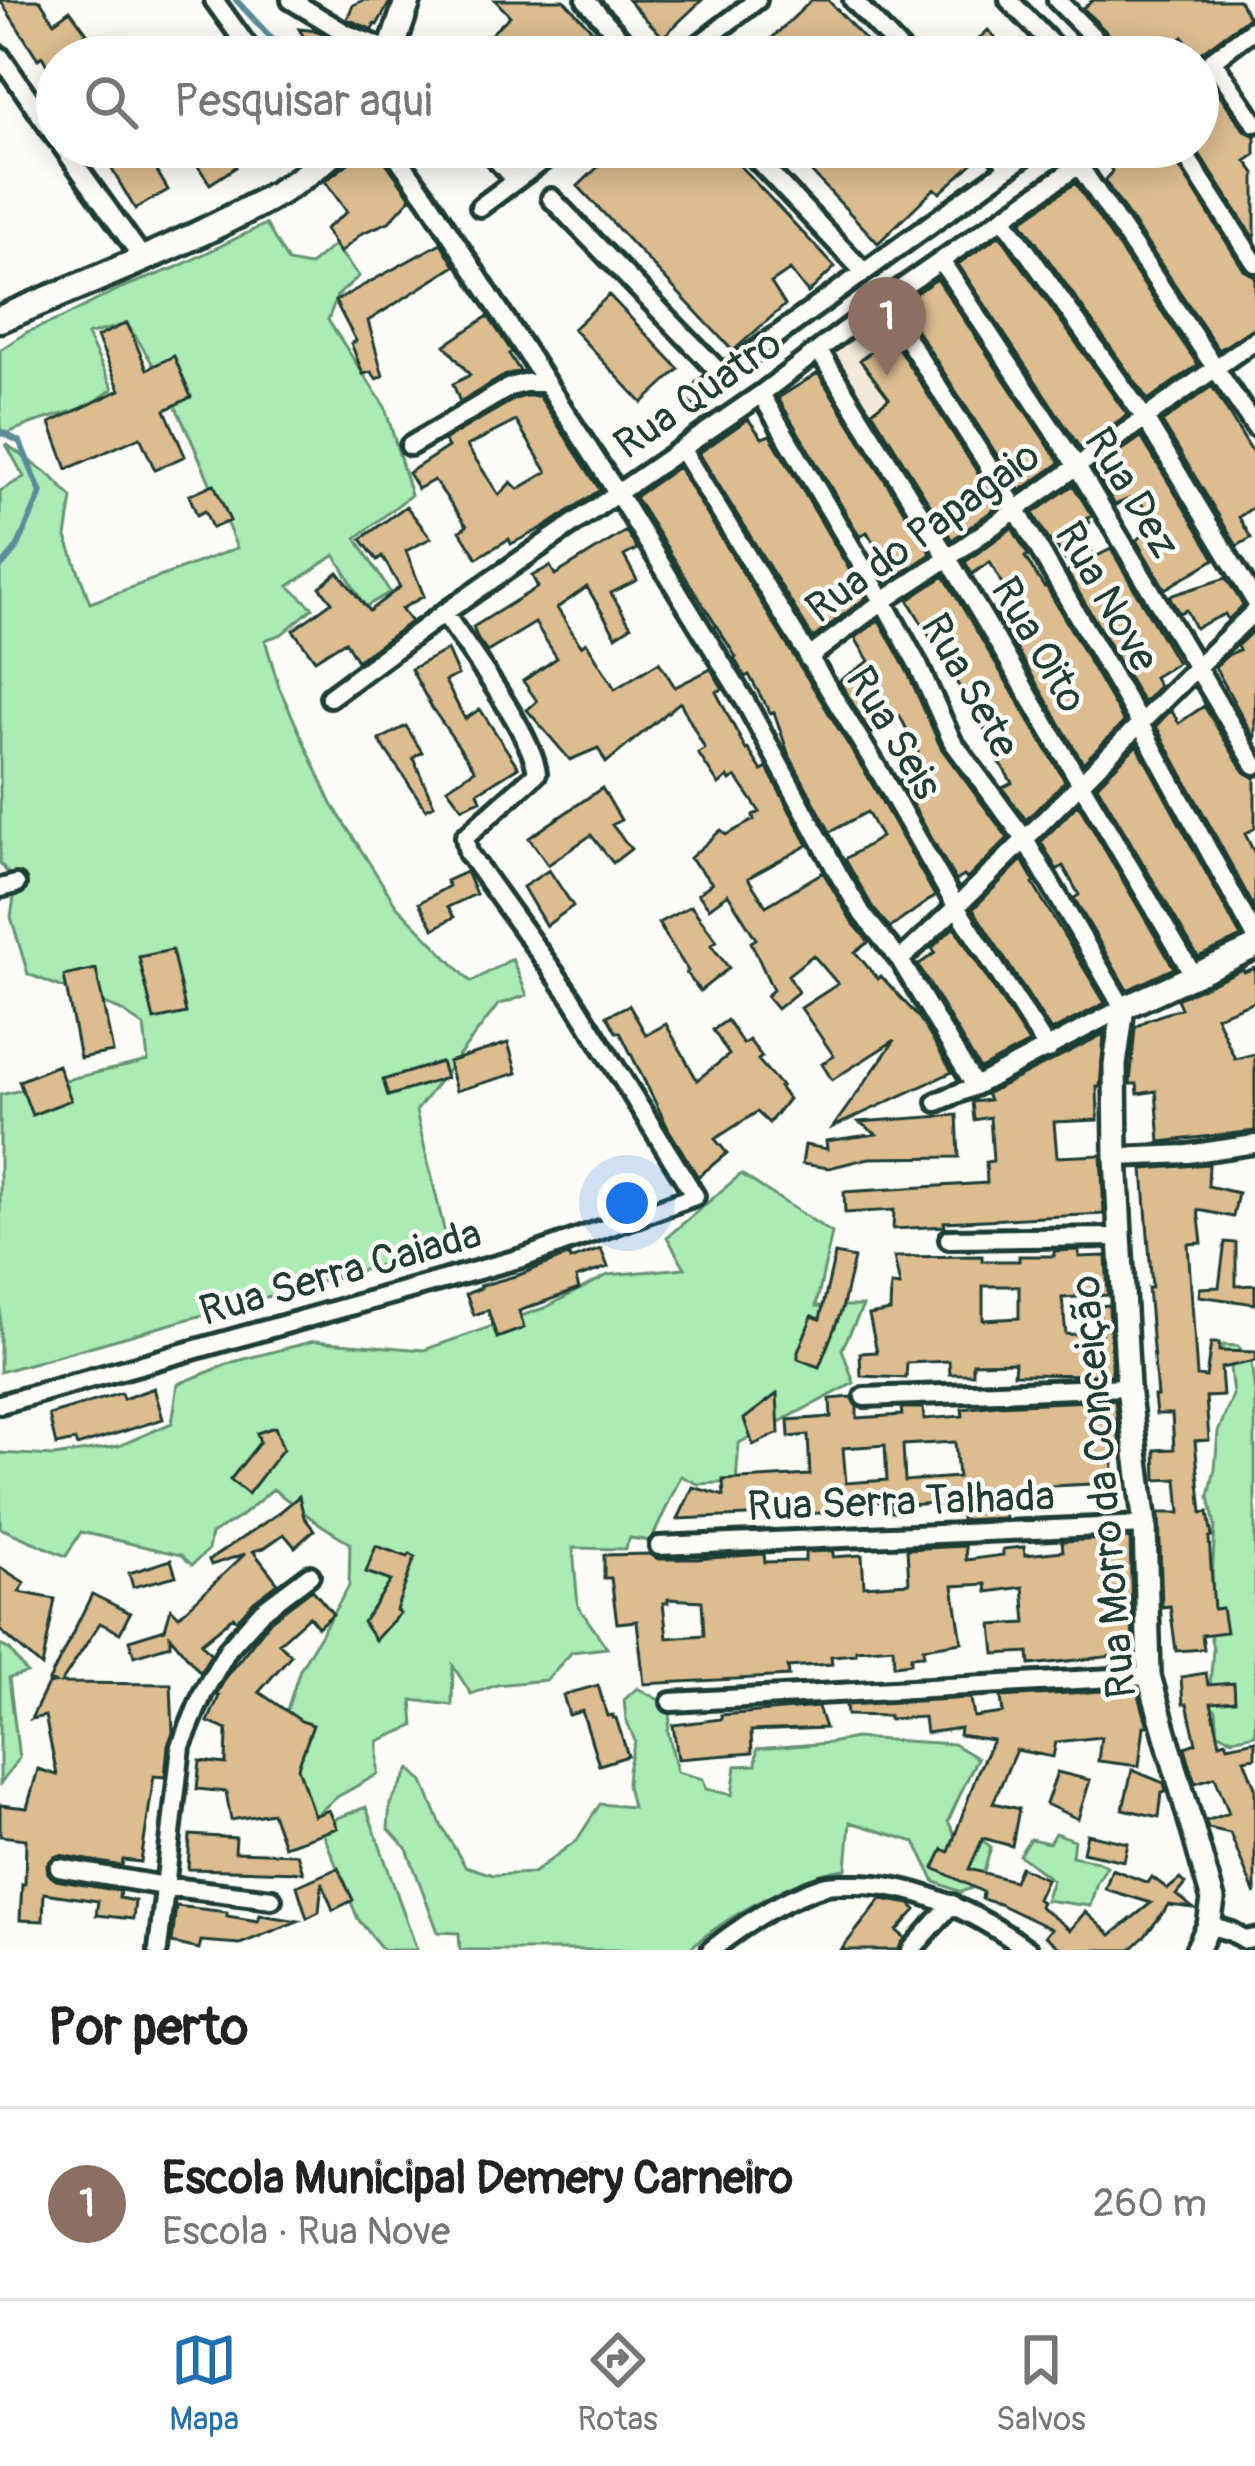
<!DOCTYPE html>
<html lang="pt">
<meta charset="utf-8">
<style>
:root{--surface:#fff;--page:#f2f2f2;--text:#222;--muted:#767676;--line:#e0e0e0;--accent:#1f6fb2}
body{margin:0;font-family:Pangolin,sans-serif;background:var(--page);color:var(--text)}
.you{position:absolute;left:627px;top:1203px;width:42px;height:42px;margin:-30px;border:9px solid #fff;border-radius:50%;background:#1a73e8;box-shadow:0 0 0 18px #1a73e833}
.badge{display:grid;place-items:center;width:78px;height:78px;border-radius:50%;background:var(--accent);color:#fff;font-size:39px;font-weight:700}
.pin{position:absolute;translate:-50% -99px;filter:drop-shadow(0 3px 6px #0008)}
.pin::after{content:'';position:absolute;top:63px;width:42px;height:36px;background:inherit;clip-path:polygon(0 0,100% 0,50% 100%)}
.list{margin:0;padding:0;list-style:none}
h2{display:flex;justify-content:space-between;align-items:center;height:156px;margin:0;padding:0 48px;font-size:51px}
h2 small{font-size:39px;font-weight:400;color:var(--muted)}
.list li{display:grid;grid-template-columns:78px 1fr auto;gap:36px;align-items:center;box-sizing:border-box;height:192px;padding:0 48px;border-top:3px solid var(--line)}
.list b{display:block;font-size:45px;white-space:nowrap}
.list p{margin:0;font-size:39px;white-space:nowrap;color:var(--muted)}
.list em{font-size:39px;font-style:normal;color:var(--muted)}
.icon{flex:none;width:66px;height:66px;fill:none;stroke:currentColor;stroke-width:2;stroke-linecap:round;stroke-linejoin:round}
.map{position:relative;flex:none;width:1255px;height:1950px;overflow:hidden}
.search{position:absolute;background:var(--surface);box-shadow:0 6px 30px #0003;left:36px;right:36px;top:36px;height:132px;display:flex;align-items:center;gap:30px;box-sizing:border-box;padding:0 42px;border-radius:66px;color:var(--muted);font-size:45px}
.sheet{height:348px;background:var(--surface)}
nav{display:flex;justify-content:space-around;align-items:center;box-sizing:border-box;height:168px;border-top:3px solid var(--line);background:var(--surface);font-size:33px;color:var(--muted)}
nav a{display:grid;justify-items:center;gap:6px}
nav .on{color:var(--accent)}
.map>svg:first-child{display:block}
.built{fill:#f3e9d8}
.green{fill:#abebb4;stroke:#659474;stroke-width:3}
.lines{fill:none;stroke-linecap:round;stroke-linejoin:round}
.stream{stroke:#598e9b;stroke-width:6}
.building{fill:#ddbd90;stroke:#1f3d34;stroke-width:3;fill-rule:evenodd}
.minor-casing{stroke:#1f3d34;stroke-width:26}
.tertiary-casing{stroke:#1f3d34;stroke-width:30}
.secondary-casing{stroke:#1f3d34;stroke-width:33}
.minor{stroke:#fdfcf7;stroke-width:16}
.tertiary{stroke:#fdfcf7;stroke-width:21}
.secondary{stroke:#fdfcf7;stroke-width:24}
.labels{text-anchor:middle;stroke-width:9;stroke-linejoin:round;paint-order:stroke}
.street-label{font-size:42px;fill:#1f3d34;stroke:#fdfcf7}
</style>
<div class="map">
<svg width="1255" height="1950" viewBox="0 0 1255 1950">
<rect width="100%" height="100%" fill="#fdfcf7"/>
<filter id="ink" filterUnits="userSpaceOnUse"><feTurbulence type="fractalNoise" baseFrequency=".00833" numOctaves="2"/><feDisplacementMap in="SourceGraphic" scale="24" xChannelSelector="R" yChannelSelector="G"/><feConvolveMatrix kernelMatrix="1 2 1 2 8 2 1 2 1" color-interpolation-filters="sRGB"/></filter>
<g filter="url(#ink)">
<!-- built -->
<path class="built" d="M882 309 951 401 890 446 825 351Z"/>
<!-- green -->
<path class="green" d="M266 224 288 262 309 266 334 245 359 276 337 296 328 320 385 407 411 495 356 538 390 592 365 607 335 555 289 586 313 608 282 634 265 640 279 687 332 804 396 905 471 982 512 959 527 995 498 1005 416 1111 448 1246 0 1372V1095L148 1061 144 1026 120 1010 28 974 11 917 16 884 0 863V491L24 477 6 444 51 476 72 498 66 537 90 603 237 548C205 471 175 392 127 324L87 335 113 389 87 407 33 423 0 436V350L27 332 60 319 121 288 175 268Z
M741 1174 832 1233 816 1306H863L842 1349 854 1383 739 1443 736 1482 698 1484 681 1476 651 1541 630 1538 625 1549 573 1548 578 1606 607 1648 572 1652 546 1680 497 1685 471 1694 453 1666 452 1705 412 1700 414 1726 378 1741V1774L337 1797 311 1819 294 1799 286 1713 300 1669 349 1586 350 1543 315 1521 273 1489 240 1517 211 1534 208 1550 192 1565 181 1555 81 1532 66 1556 0 1528V1453L54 1456 119 1446 172 1423 178 1384 233 1362 314 1341 424 1350 544 1308 608 1275 685 1268 667 1237Z
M1221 1345 1238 1346 1251 1362 1255 1392V1734L1232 1739 1218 1733 1216 1710 1212 1707 1209 1698 1213 1649 1209 1629 1215 1526 1209 1496 1215 1469 1218 1432 1233 1395 1230 1368Z
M0 1645 10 1650 27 1673 9 1678 19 1758 0 1784Z
M637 1688 672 1707 668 1731 677 1772 703 1779 706 1789 732 1795 736 1766 756 1765 757 1749 829 1743 855 1738 953 1744 977 1758 948 1821 957 1840 977 1836 991 1847 980 1885 961 1892 935 1882 915 1842 850 1822 846 1869C802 1872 722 1920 688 1950H460L459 1933 438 1932 407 1849 388 1828 390 1804 410 1769 423 1782 442 1827 465 1866 493 1875 533 1873 577 1840 600 1804 632 1807 627 1785 628 1770 635 1741 626 1719 624 1700Z
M366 1807 417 1950H383L358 1919 323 1833 337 1818Z
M1055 1833 1074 1840 1072 1856 1097 1861 1107 1866 1097 1882 1090 1906 1045 1900 1052 1880 1019 1855 1030 1839 1049 1843Z"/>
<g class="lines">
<!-- stream -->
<path class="stream" d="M236 0 289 57
M0 431 20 442 41 493 17 548 0 568"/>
</g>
<!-- building -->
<path class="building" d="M0 0H40L54 22 70 10 87 33 69 46 77 57H57V84L42 56 38 59Z
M364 0H391L377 25 374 24 373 30 347 19 353 5Z
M495 0H564L617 57H467L510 16Z
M628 0H702L663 37Z
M812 0H828L881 57H752Z
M1093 0H1239L1249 17 1195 57 1183 37 1160 57 1148 46 1135 57H1125L1122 48 1083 8Z
M299 29 317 31 367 57H316Z
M988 30 1014 57H960Z
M1209 79 1244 130 1255 136V155L1246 161 1255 173V240L1195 147H1198V84Z
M99 147H143L168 190 135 209Z
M185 147H223L236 167 210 184Z
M362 147H377L380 154 411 198 389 222 362 233 340 253 325 229 347 212 325 181 350 162 355 152Z
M619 147H722L835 267 808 293 790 270 771 283 785 305 733 351 578 186Z
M788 147H966L977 159 940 193 935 188 878 243Z
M1118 147H1167L1244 270 1255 276V327L1219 350 1105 181 1112 171 1107 161 1116 153Z
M1075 183 1198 365 1148 400 1021 221Z
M1000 235 1127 415 1080 448 958 264Z
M441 243 455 266 368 321 383 376 376 379 372 372 363 374 351 343 356 341 335 301Z
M937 279 1060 463 1020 491 900 304Z
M609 295 679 369 642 403 573 329Z
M488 316 512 352 509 354 520 371 504 376 460 402 453 384 470 375 445 345Z
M127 323 147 369 174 356 191 397 165 410 185 456 155 470 140 437 67 469 50 423 120 390 97 337Z
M891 337 999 506 952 540 872 411 889 398 860 360Z
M818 373 931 554 895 578 867 532 860 537 778 398Z
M1212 386 1255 457V506L1239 517 1251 538 1237 546 1162 422Z
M526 396H539L600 490 548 525 511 544 509 539 477 558 460 531 467 526 434 480 418 489 408 473 448 447 444 440 515 399ZM516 421 547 472 518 489 511 482 499 495 467 446Z
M748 419 762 438 770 435 866 598 813 638 699 453Z
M1141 437 1215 559 1165 589 1136 540 1153 530 1138 495 1115 505 1094 470Z
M678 467 868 777 935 896 890 928 873 908 845 859 881 837 867 812 830 832 788 753 774 712 770 713 749 675 745 677 734 658 736 657 635 497Z
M214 484 230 521 212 528 205 511 197 515 189 495Z
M1073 485 1092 516 1087 518 1089 523 1077 531 1095 557 1111 549 1177 663 1154 677 1159 686 1143 703 1067 572 1071 569 1053 540 1050 542 1033 513Z
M406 506 431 538 406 551 424 596 401 609 411 622 357 661 345 641 315 660 293 630 332 602 320 587 338 572 369 611 400 587 382 556 377 560 361 539Z
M1012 528 1028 555 1025 557 1044 587 1046 586 1124 722 1083 763 996 614 1013 604 990 562 972 574 965 562Z
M626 531 637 549 624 556 637 580 611 593 631 626 616 636 587 587 557 608 581 646 586 642 615 689 659 662 675 687 711 669 723 689 716 692 746 750 748 749 762 771 767 768 808 845 748 878 766 906 823 872 852 922 869 942 855 952 878 979 881 976 920 1019 952 1072 833 1127 895 1040 832 1080 822 1064 834 1056 801 1008 838 984 813 955 788 975 798 992 777 1009 766 996 773 990 751 942 756 939 728 894 709 908 698 894 712 883 690 858 721 830 726 835 754 820 753 815 760 812 736 777 730 781 728 777 719 785 698 753 705 749 680 702 606 763 598 748 570 760 527 710 537 701 523 681 557 658 535 623 487 652 478 640 473 627 538 587 532 576 550 566 555 575Z
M944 576 1065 781 1026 820 1002 788 1012 783 989 744 992 742 908 600Z
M1226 578 1243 605 1228 620 1225 614 1195 628 1186 610 1179 613 1169 596Z
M879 620 907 671 941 748 1008 838 967 879 964 876 956 881 899 781 911 772 904 761 918 752 900 716 871 734 839 681 869 661 855 638Z
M1255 629V740L1215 667 1228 655 1239 650 1237 646Z
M447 650 458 675 445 681 465 719 480 709 518 767 478 792 481 800 462 808 447 788 475 770 432 708 411 669Z
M1204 706 1244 772 1255 778V828L1245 834 1255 854V909L1156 726 1171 710 1179 723Z
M406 726 422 752 413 758 434 805 426 809 379 740Z
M1137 745 1241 937 1198 957 1097 785Z
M602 788 621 820 612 825 631 849 613 863 591 835 548 865 529 838Z
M1078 804 1174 968 1127 990 1074 898 1079 895 1063 866 1057 870 1041 842Z
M1022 860 1035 883 1033 884 1105 1003 1051 1031 973 909Z
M549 870 573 906 546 926 523 887Z
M466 872 476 894 448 907 454 917 434 929 419 903 449 886 446 881Z
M691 906 717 941 711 945 729 968 700 991 686 973 688 971 658 923Z
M954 927 1029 1043 980 1069 918 965 935 953 932 948Z
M172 950 186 1013 154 1020 139 957Z
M1255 968V1001L1216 1016 1235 1059 1255 1054V1131L1160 1142 1156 1091 1138 1094 1137 1084H1130L1135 1028 1147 1020 1181 1008 1177 999 1243 969 1244 972Z
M96 969 113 1052 80 1058 64 976Z
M629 1005 646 1035 666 1024 697 1080 729 1055 713 1030 727 1020 743 1044 749 1040 762 1057 758 1060 781 1086 779 1087 788 1099 769 1123 757 1112 715 1139 727 1153 698 1177 669 1130 620 1032H616L607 1016Z
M1104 1034 1100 1087H1097L1098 1120 1054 1122 1057 1157 1101 1155 1104 1214 944 1222 945 1226 893 1229 894 1210 845 1213 844 1192 987 1183 986 1162 993 1161 990 1117 974 1120 972 1102 989 1100 986 1094Z
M508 1043 517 1073 456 1091 448 1062Z
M441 1062 446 1078 388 1096 383 1080Z
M58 1065 71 1100 32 1115 19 1081Z
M957 1115 959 1157 869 1158 829 1168 802 1164 805 1145 827 1149 826 1141 876 1134 859 1122Z
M1209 1164 1208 1186 1238 1193 1233 1217 1198 1210 1202 1243 1188 1244 1197 1376 1206 1377 1211 1343H1219V1351L1255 1352V1361L1221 1368 1223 1396 1206 1397 1209 1440 1195 1441 1202 1513 1208 1512 1212 1537 1209 1538 1214 1609 1222 1608 1226 1632 1202 1635 1204 1649 1176 1651 1170 1606 1162 1607 1159 1513H1180L1177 1479 1156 1480 1155 1450 1174 1449 1172 1414H1156L1154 1396H1157L1148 1288H1152L1143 1169Z
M1225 1242 1236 1243V1286L1255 1285V1304L1199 1296 1200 1288 1219 1287Z
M601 1249 608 1267 576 1278 579 1289 519 1311 524 1328 497 1338 488 1310 474 1315 466 1294 481 1288 480 1286 519 1275 569 1255 570 1260Z
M1079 1250V1257L1106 1256 1108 1295 1062 1298 1066 1334 1101 1335 1098 1306 1109 1305 1112 1375 1014 1374 1015 1362 973 1363V1374H950L949 1361 907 1363 906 1378 861 1376 860 1353 877 1352 869 1315 890 1311 891 1285 900 1286 894 1257 982 1256V1261H1019V1256H1054V1251ZM983 1286H1019V1318L983 1320Z
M835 1254 854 1258 842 1309 819 1367 798 1359V1352L812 1316 820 1319Z
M154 1388 163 1419 77 1446 75 1441 56 1445 49 1415 121 1393 123 1399Z
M777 1394 779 1433 753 1445 744 1419Z
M851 1397 857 1407V1418L902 1415 901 1408H923L924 1419 963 1416 962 1409 997 1405 1115 1400 1120 1445H1115L1111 1483 1033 1487V1500L1003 1502 1005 1518 961 1520 960 1501 908 1505 909 1511 892 1512 891 1501 848 1504V1510L819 1513 678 1519 693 1487 724 1496 723 1480 810 1475 808 1435 789 1437 788 1420 831 1417 830 1399ZM955 1442 958 1477 905 1481 903 1445ZM885 1445 887 1480 846 1483 843 1448Z
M275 1427 283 1449 248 1494 230 1480 260 1442 257 1433Z
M299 1496 304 1517 314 1530 295 1547 284 1534 264 1548 253 1551 278 1583 254 1601 237 1620 233 1617 201 1643 211 1654 200 1672 170 1636V1645L134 1656 129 1640 165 1629 171 1608 179 1616 245 1554 211 1565 209 1560 279 1513Z
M1130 1538 1133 1654 1030 1665 1029 1652 995 1654 992 1625 1026 1623 1023 1587 987 1592 986 1584 953 1586 962 1642 923 1648 924 1655 911 1656V1663L894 1665 893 1647 856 1650V1654L831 1656 832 1664 788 1667 789 1676 644 1684 637 1621 617 1623 611 1578H604V1555L650 1554 658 1559H696L764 1554 765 1562 805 1561V1552L833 1551V1557L862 1555 864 1586 909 1583 907 1549 965 1546 966 1560 1003 1555V1549L1024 1547 1025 1555 1063 1551 1062 1541ZM668 1599 702 1601 704 1635 667 1638 663 1603H668Z
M376 1546 408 1557 410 1554 415 1557 396 1610 400 1613 375 1640 363 1622 391 1581 366 1572Z
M171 1560 176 1576 133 1587 129 1573Z
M0 1567 25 1583 19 1592 55 1599 42 1667 0 1630Z
M312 1589 333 1614 318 1627 309 1616 279 1643 291 1655 259 1692 301 1721 313 1725 298 1767 314 1816 329 1810 337 1828 284 1846 272 1813 231 1820 226 1792 197 1789 200 1761 226 1764 227 1730 208 1722 219 1696 216 1695 228 1674 271 1620Z
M92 1594 130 1613 120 1633 100 1623 61 1683 171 1684 173 1732 168 1745 165 1777 154 1776 141 1862 123 1860 122 1866 60 1855 54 1857 47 1865 48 1873 56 1880 120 1891 119 1898 135 1901 133 1919 96 1915 98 1901 44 1893 43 1921 20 1920 22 1884H25L26 1839 0 1836V1805L27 1808 38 1769 57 1775 45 1716 31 1719 48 1684 54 1683 49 1681Z
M1206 1673 1208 1685 1234 1683 1235 1701 1211 1703 1220 1743 1226 1741 1228 1746 1255 1740V1757L1244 1759 1255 1787V1895L1230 1833 1208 1828 1206 1821 1229 1813 1215 1777 1195 1783 1185 1747 1196 1743 1187 1704H1183L1181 1677Z
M598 1685 607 1716 613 1715V1718H616L628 1756 599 1765 582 1711 569 1715 563 1695Z
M1137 1689 1148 1726H1144L1139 1766 1098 1761 1101 1737 1056 1742 1053 1757 1016 1750 993 1803 1019 1809 1012 1846 983 1838 969 1869 1014 1881 1020 1867 1046 1879 1037 1899 1041 1902 1039 1906 1070 1930 1085 1912 1111 1935 1151 1903 1105 1889 1112 1869 1148 1883 1152 1877 1168 1889 1180 1879 1185 1884 1176 1895 1193 1908 1169 1905 1145 1936 1130 1950H1062L1045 1936 1051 1929 999 1904 982 1899 983 1892 934 1868 943 1849 949 1852 978 1771 993 1740 959 1735 960 1728 926 1733 924 1717 889 1719V1716L847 1715 846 1705 971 1698 974 1717 1003 1713 1001 1697Z
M818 1707 825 1728 751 1731 752 1753 678 1759 673 1725 721 1719V1715Z
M1132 1770 1164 1783 1166 1792 1162 1793 1159 1817 1123 1809Z
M1057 1772 1090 1780 1078 1819 1046 1804Z
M1087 1834 1128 1843 1124 1861 1083 1852Z
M190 1835 236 1838 235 1852 297 1854 303 1872 188 1869Z
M338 1868 353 1900 333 1910 322 1882 319 1912 307 1918 297 1886Z
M881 1899 910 1904 916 1910 897 1931 905 1938 898 1950H841Z
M176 1906 227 1912V1916L258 1921 260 1915 298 1921 240 1944 201 1941 199 1949 172 1943Z"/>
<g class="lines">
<defs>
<path id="minor" d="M214 0 255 57
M291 0 347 34 391 51
M586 0 637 57
M853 0 907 57
M1009 0 1064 57
M1057 0 1113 57
M0 56 57 139
M683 57 757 0
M1212 60 1255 123
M1198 71 1255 28
M63 147 144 260
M390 147 427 198 618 494 745 701 839 875 863 915 900 960 975 1086
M485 147 515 180
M745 147 864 272
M991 147 1010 167
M1180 147 1255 263
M1080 167 1255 427
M551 198 722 375
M480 207 561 147
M1004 219 1144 417 1255 601
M941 261 1076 465 1255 765
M883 301 1016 509 1139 722 1255 936
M819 351 948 558 1194 976
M761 394 883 601 918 665 952 741 1024 838 1123 1008 975 1086 937 1102
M697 397 722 375 1037 147
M410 446 510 387 524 383H545
M682 450 879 771 957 908 1048 1050
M808 658 883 601 948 558 1255 340
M330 697 444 613 761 394 883 301 1105 147
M0 888 16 884
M900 960C1022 848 1134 725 1255 611
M1116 1157 1188 1154 1255 1144
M949 1239 1121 1237
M864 1397 1128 1387
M0 1404 525 1257 695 1196 572 998 468 853 465 837 537 773C532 732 469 651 444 613
M659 1546 1145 1525
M671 1702 1149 1676
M59 1868 164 1886 272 1899
M1209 1925 1232 1932 1246 1940 1255 1938
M158 1950 181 1746 204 1691 228 1649 262 1611 310 1575
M711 1950C744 1924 782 1899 823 1886 831 1883 841 1884 850 1884 916 1882 976 1912 1028 1950
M911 1950 952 1904"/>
<path id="tertiary" d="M1197 1950 1209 1925 1213 1900 1149 1676 1145 1525 1128 1387 1116 1157 1115 1065 1123 1008 1255 947"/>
<path id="secondary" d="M389 57 408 0
M0 319C69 290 138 263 205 231 254 207 300 185 339 147"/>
</defs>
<!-- minor casing -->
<use href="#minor" class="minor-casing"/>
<!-- tertiary casing -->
<use href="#tertiary" class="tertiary-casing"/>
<!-- secondary casing -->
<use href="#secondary" class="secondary-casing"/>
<!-- minor -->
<use href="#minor" class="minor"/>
<!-- tertiary -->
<use href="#tertiary" class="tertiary"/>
<!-- secondary -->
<use href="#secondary" class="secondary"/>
</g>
</g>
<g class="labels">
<!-- street labels -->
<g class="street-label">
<text transform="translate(697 393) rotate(-35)" y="15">Rua Quatro</text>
<text transform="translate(1133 492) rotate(59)" y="15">Rua Dez</text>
<text transform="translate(922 531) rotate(-36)" y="15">Rua do Papagaio</text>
<text transform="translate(1108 596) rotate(60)" y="15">Rua Nove</text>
<text transform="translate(1040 644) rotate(60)" y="15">Rua Oito</text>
<text transform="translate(971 685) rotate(61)" y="15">Rua Sete</text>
<text transform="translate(895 732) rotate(59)" y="15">Rua Seis</text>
<text transform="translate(340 1271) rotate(-16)" y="15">Rua Serra Caiada</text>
<text transform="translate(1102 1487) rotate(-95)" y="15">Rua Morro da Conceição</text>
<text transform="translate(901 1500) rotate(-2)" y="15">Rua Serra Talhada</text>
</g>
</g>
</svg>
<div class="you"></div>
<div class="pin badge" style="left:887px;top:376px;background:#8d6e63">1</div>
<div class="search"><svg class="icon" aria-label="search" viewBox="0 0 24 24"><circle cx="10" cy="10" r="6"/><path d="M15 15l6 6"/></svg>Pesquisar aqui</div>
</div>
<section class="sheet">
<h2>Por perto<small></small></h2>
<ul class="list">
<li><span class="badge" style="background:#8d6e63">1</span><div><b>Escola Municipal Demery Carneiro</b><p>Escola · Rua Nove</p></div><em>260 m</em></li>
</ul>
</section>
<nav>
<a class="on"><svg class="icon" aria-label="map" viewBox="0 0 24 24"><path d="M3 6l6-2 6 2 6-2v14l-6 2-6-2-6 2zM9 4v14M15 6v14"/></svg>Mapa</a>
<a><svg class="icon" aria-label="directions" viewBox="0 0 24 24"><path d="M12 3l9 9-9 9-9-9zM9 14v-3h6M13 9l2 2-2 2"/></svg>Rotas</a>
<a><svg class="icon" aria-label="saved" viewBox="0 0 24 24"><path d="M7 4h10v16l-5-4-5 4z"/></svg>Salvos</a>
</nav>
